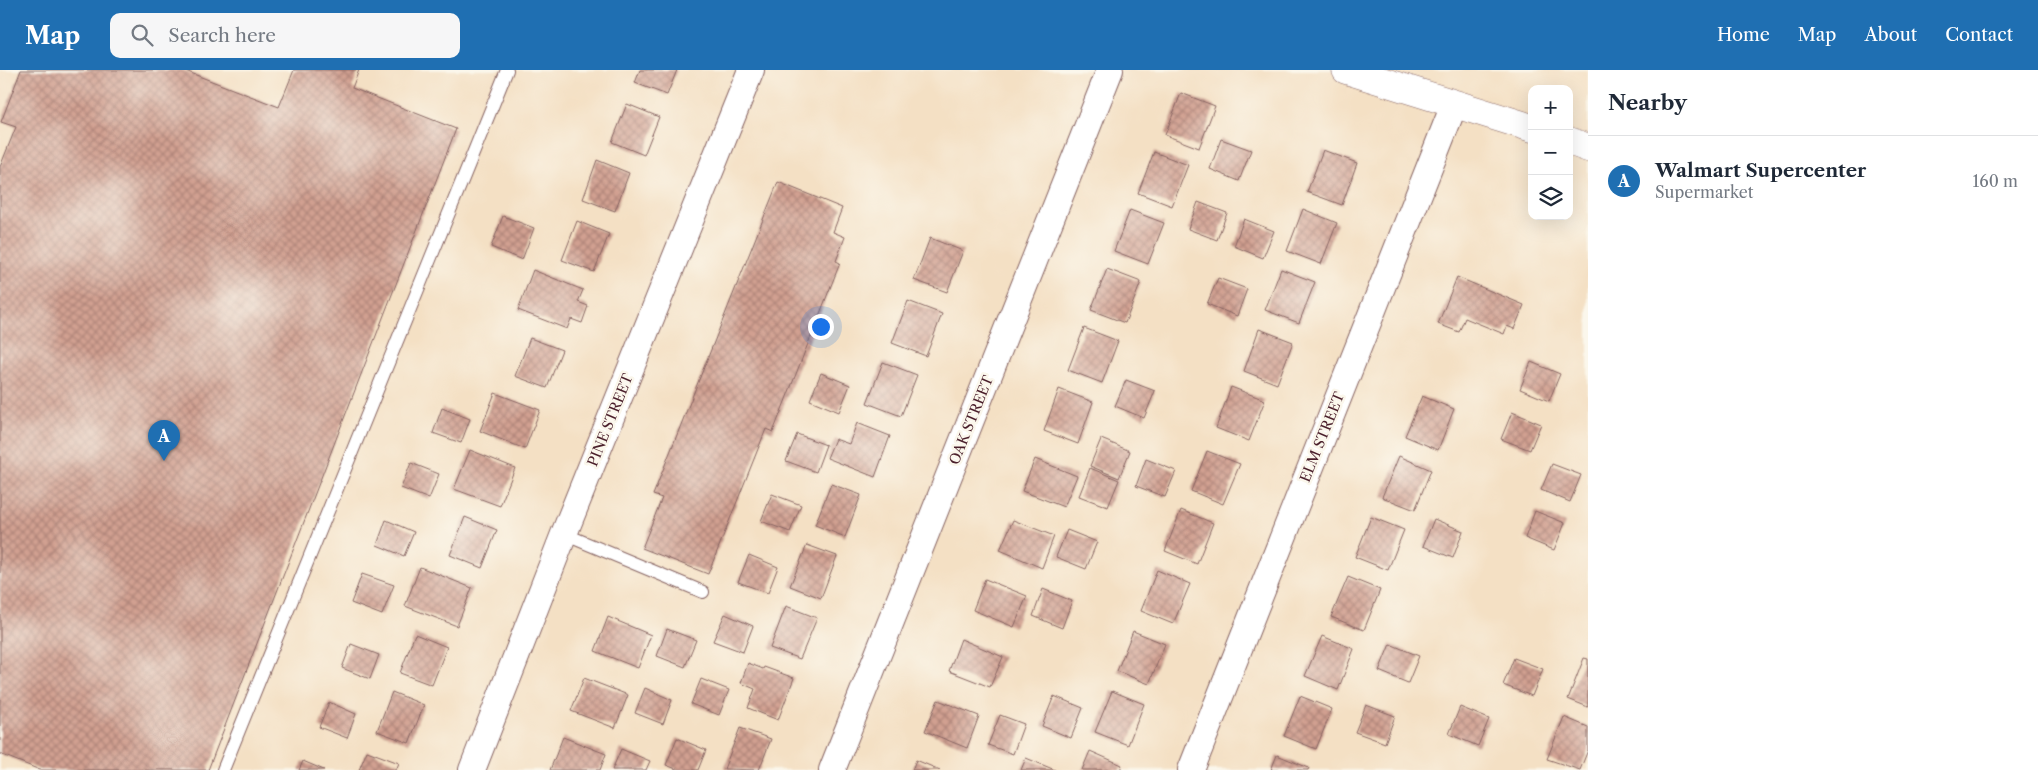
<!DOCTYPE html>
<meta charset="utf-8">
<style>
:root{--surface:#fff;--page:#f6f6f7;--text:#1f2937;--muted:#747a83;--line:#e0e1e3;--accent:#1f6fb2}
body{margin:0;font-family:"Libre Caslon Text",serif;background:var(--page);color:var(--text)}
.controls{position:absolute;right:15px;top:15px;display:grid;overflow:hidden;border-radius:10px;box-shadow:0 5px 20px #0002}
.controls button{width:45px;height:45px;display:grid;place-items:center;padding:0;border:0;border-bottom:1px solid var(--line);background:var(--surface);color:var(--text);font:25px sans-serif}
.you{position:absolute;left:820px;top:256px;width:18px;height:18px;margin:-12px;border:4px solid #fff;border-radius:50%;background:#1a73e8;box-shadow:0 0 0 8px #1a73e833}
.badge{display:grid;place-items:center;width:32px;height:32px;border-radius:50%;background:var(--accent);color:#fff;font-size:16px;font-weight:700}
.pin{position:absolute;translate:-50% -41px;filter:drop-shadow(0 1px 2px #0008)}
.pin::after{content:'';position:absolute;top:26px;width:18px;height:15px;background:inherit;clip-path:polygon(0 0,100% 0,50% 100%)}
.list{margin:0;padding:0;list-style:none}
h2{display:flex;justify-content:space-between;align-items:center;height:65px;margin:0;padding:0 20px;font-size:21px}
h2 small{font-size:16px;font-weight:400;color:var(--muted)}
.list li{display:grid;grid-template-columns:32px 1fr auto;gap:15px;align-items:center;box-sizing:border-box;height:90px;padding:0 20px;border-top:1px solid var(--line)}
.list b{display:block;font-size:19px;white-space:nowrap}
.list p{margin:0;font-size:16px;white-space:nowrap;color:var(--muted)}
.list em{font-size:16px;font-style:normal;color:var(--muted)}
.icon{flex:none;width:28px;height:28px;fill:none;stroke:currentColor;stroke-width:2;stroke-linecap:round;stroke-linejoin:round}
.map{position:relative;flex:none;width:1588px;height:700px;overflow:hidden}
header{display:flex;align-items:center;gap:30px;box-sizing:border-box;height:70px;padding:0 25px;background:var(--accent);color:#fff}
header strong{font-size:24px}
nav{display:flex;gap:28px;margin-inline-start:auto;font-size:18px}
.search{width:350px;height:45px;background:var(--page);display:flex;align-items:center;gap:12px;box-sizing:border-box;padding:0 18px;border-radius:10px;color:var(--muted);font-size:19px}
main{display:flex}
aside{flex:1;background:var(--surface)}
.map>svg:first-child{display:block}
.building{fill:url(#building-cross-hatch)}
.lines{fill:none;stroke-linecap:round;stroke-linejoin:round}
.service-casing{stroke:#866361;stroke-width:14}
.minor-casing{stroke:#866361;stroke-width:28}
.tertiary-casing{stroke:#866361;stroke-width:29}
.service{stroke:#fff;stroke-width:12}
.minor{stroke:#fff;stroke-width:26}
.tertiary{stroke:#fff;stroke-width:28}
.labels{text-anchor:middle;stroke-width:5;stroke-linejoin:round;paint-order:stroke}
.street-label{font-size:14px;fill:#4a1f2b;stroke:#fbf7ec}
</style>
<header>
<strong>Map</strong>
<div class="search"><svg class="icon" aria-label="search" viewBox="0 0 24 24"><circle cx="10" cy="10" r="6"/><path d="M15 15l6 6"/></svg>Search here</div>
<nav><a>Home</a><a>Map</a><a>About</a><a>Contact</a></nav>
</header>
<main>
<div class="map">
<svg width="1588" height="700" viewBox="0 0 1588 700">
<defs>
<pattern id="building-cross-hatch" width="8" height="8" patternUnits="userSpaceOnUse" patternTransform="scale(1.25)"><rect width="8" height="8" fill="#d1a091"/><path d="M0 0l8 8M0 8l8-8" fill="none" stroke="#ac8277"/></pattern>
</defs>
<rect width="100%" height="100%" fill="#fbf7ec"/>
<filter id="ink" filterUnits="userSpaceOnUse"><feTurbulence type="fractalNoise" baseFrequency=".02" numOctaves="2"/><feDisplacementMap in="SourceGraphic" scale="10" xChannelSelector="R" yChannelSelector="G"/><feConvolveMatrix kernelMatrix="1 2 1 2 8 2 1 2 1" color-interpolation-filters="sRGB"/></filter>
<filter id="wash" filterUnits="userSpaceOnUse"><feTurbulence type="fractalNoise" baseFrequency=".0096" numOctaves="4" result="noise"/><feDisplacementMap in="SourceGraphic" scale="20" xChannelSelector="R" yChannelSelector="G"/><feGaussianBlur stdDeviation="1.12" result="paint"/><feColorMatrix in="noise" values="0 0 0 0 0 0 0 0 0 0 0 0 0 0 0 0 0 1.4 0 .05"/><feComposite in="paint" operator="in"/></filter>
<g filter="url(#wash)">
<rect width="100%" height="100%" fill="#f4e0c4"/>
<g id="blocks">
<!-- building -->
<path class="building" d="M21 0H183L279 37 294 0H359L352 18 456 59 208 700H40L0 684V97L16 57 1 52Z
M640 0H677L667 25 635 13Z
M1181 23 1215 36 1199 78 1165 65Z
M627 34 659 47 644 85 612 72Z
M1221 69 1251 80 1239 111 1210 99Z
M1323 80 1357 93 1342 135 1307 122Z
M1154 82 1188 95 1172 136 1138 123Z
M597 90 629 103 615 141 583 129Z
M778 112 842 138 833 162 845 167 836 191 840 193 773 362 766 359 708 504 642 478 662 428 653 425Z
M1198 132 1227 143 1217 170 1188 159Z
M1303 139 1337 153 1321 194 1287 181Z
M1130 140 1164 153 1148 194 1114 181Z
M503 146 534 158 522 190 491 177Z
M1244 149 1274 161 1263 188 1234 176Z
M577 151 609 164 594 202 562 190Z
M930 168 963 181 947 222 914 210Z
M1107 199 1141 212 1125 253 1091 240Z
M1281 199 1315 212 1299 253 1265 240Z
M533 200 583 220 578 232 588 236 582 253 571 249 567 259 518 240Z
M1457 207 1524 235 1514 259 1507 256 1504 264 1465 248 1459 262 1438 254Z
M1218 208 1247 219 1237 246 1207 234Z
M908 231 942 244 926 286 892 273Z
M1084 258 1118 271 1102 313 1068 300Z
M1259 259 1293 272 1277 314 1244 301Z
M530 268 562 280 547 318 515 306Z
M883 292 917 305 901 346 867 333Z
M1531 292 1560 304 1549 331 1520 319Z
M821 303 850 315 839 342 810 330Z
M1126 310 1155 321 1144 348 1115 336Z
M1231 317 1265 330 1249 371 1216 358Z
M1059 319 1093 332 1078 374 1044 361Z
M495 323 540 340 525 379 480 361Z
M1422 326 1454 339 1438 380 1405 366Z
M442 338 470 349 461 373 433 363Z
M1512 342 1541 354 1530 380 1501 369Z
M857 353 890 366 875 407 827 388 835 369 849 374Z
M797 364 826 375 816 402 786 391Z
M1101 369 1130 381 1119 408 1090 396Z
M470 380 515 398 500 436 454 419Z
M1207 381 1240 394 1223 434 1191 421Z
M1399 386 1431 400 1415 440 1382 427Z
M1035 389 1077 406 1064 437 1022 421Z
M1146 389 1176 401 1165 427 1136 416Z
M411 393 439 404 429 429 401 418Z
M1552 394 1581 405 1570 432 1541 420Z
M1090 398 1119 410 1108 437 1079 426Z
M831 414 861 425 845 467 815 455Z
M772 424 801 435 790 462 761 451Z
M1181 440 1213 453 1197 494 1165 481Z
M1535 441 1565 453 1554 480 1525 468Z
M465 447 497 460 482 498 450 485Z
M1371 447 1404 460 1388 500 1355 487Z
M1434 449 1463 461 1453 488 1423 476Z
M386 450 414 462 404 486 377 475Z
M1013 450 1054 466 1042 498 1000 480Z
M1067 460 1097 472 1086 499 1056 487Z
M807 475 837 486 821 528 790 516Z
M749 485 778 497 768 523 738 512Z
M420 497 472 518 457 556 405 536Z
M1157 500 1190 514 1173 554 1141 541Z
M362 504 394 515 382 545 351 533Z
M1348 507 1380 520 1364 560 1331 547Z
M985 509 1027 526 1014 557 973 540Z
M1043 519 1072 531 1062 558 1033 546Z
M786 536 817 548 800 589 770 578Z
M725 544 753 556 743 582 713 571Z
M608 547 651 565 638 598 595 581Z
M667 559 696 570 685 597 657 586Z
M1133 561 1165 574 1149 614 1117 601Z
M415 564 447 577 432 615 400 603Z
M1322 566 1354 579 1338 620 1305 606Z
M961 569 1003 587 990 617 949 601Z
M351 574 379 585 370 609 342 598Z
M1390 574 1419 586 1408 613 1379 601Z
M1514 588 1543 599 1532 626 1503 615Z
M1584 588 1588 589V637L1568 629Z
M748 593 763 599 764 597 794 608 778 650 748 638 755 619 741 613Z
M584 608 628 625 615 658 571 641Z
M701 609 729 620 719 645 691 634Z
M645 618 672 630 663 654 635 643Z
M1112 621 1144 634 1128 675 1095 662Z
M392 622 424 635 409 673 377 661Z
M1054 626 1083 638 1071 668 1042 656Z
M1300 626 1332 639 1316 679 1284 666Z
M938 630 979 646 967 678 925 661Z
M329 632 356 644 347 668 319 657Z
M1366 635 1395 646 1385 673 1355 662Z
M1460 637 1489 649 1478 676 1449 664Z
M1000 645 1024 654 1013 684 988 675Z
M1564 647 1588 657V680L1580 700 1547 689Z
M740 658 771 669 759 700 724 699Z
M563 667 606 684 600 700H550Z
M677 668 706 680 698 700H679L666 695Z
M621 679 650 691 646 700H612Z
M367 681 399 693 396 700H359Z
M1090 681 1122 695 1120 700H1082Z
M1277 685 1309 698 1308 700H1271Z
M1026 688 1055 700H1021Z
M916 690 940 700H912Z
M303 691 324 700H299Z"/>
</g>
</g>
<g filter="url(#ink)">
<use href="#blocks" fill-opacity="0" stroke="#866361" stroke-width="1"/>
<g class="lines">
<defs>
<path id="service" d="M564 464 703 522
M223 700 507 0"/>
<path id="minor" d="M472 700 564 464 751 0
M832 700 1110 0
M1191 700 1454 35"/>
<path id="tertiary" d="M1346 0 1532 58
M1569 71 1588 78"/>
</defs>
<!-- service casing -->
<use href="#service" class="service-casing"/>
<!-- minor casing -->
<use href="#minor" class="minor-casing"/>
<!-- tertiary casing -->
<use href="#tertiary" class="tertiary-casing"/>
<!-- service -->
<use href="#service" class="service"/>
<!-- minor -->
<use href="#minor" class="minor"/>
<!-- tertiary -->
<use href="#tertiary" class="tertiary"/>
</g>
</g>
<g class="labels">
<!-- street labels -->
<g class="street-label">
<text transform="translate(610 350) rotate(-68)" y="5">PINE STREET</text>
<text transform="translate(971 350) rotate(-68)" y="5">OAK STREET</text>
<text transform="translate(1322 367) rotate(-68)" y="5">ELM STREET</text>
</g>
</g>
</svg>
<div class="controls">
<button>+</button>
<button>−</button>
<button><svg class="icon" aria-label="layers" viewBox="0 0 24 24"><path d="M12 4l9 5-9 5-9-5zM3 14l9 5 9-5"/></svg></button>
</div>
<div class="you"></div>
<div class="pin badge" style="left:164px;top:391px">A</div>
</div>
<aside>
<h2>Nearby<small></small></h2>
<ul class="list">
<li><span class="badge">A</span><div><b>Walmart Supercenter</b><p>Supermarket</p></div><em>160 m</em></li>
</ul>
</aside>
</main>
